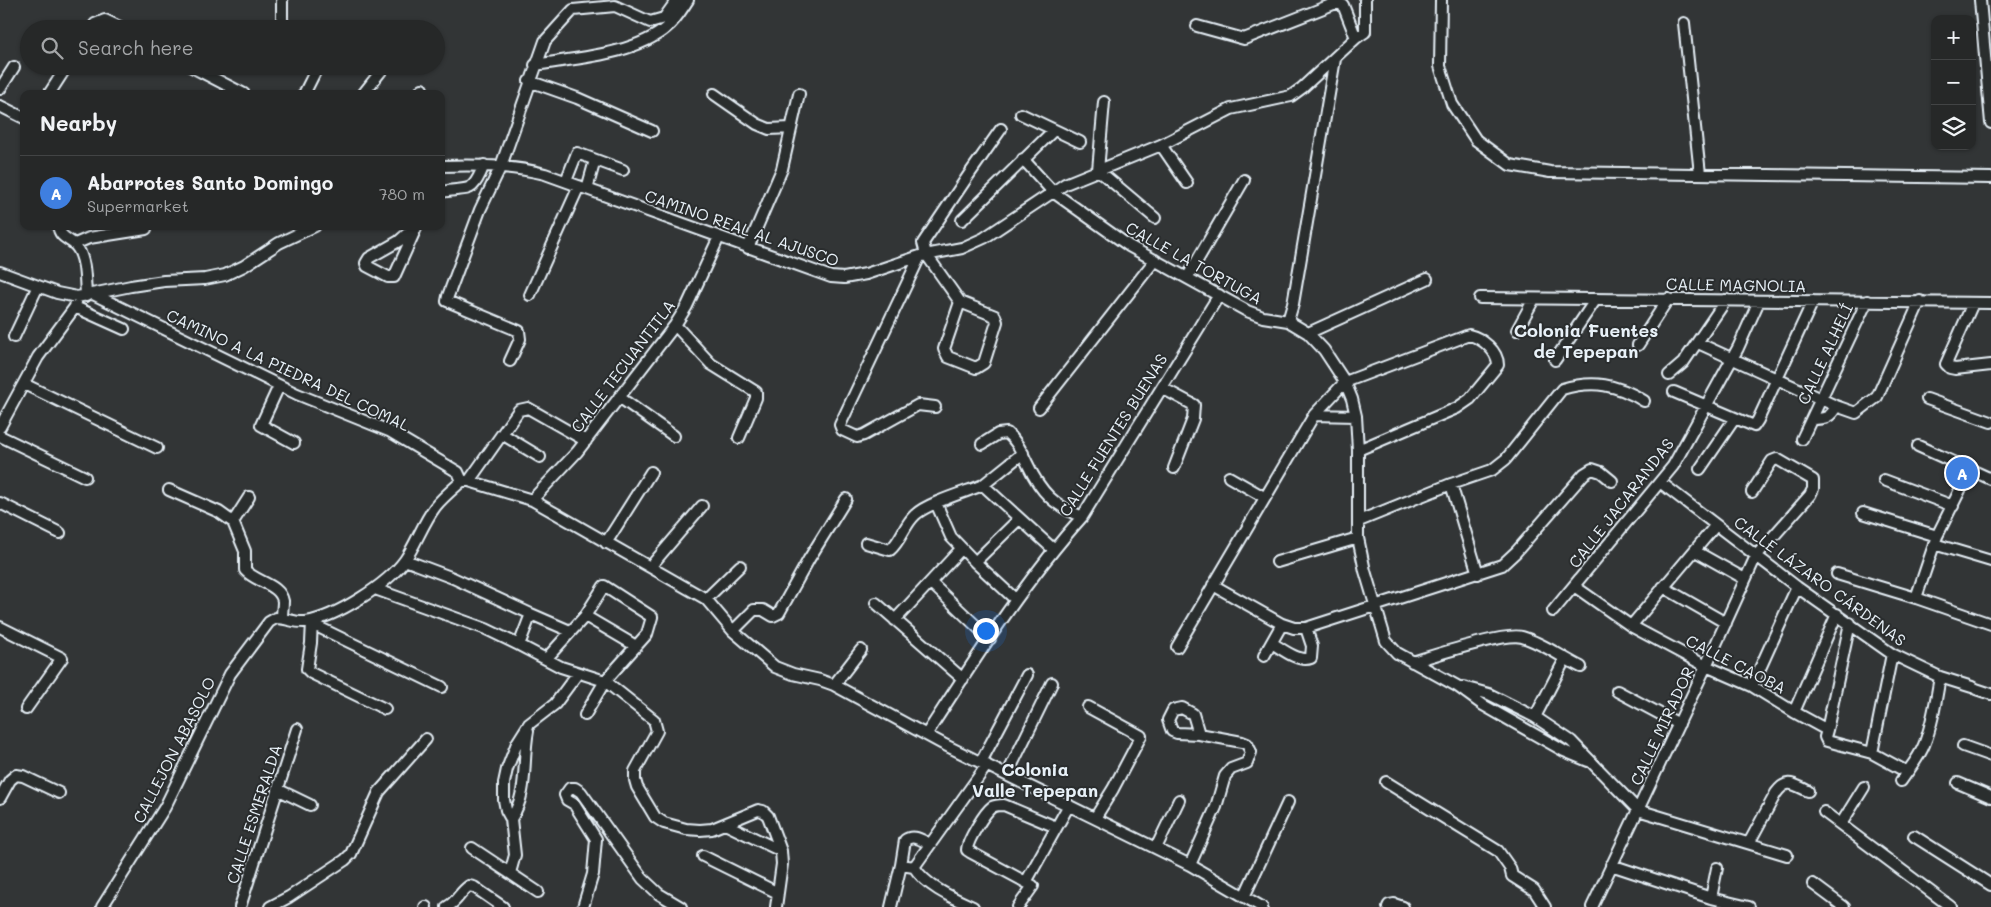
<!DOCTYPE html>
<meta charset="utf-8">
<style>
:root{--surface:#262828;--page:#323434;--text:#f1f3f6;--muted:#a4a6a8;--line:#424445;--accent:#d6ab8b}
body{margin:0;font-family:Mali,sans-serif;background:var(--page);color:var(--text)}
.controls{position:absolute;right:15px;top:15px;display:grid;overflow:hidden;border-radius:10px;box-shadow:0 1px 4px #0004}
.controls button{width:45px;height:45px;display:grid;place-items:center;padding:0;border:0;border-bottom:1px solid var(--line);background:var(--surface);color:var(--text);font:25px sans-serif}
.you{position:absolute;left:985px;top:630px;width:18px;height:18px;margin:-12px;border:4px solid #fff;border-radius:50%;background:#1a73e8;box-shadow:0 0 0 8px #1a73e833}
.badge{display:grid;place-items:center;width:32px;height:32px;border-radius:50%;background:var(--accent);color:#fff;font-size:16px;font-weight:700}
.pin{position:absolute;translate:-50% -50%;border:2px solid #fff;box-shadow:0 1px 5px #0006}
.list{margin:0;padding:0;list-style:none}
h2{display:flex;justify-content:space-between;align-items:center;height:65px;margin:0;padding:0 20px;font-size:21px}
h2 small{font-size:16px;font-weight:400;color:var(--muted)}
.list li{display:grid;grid-template-columns:32px 1fr auto;gap:15px;align-items:center;box-sizing:border-box;height:75px;padding:0 20px;border-top:1px solid var(--line)}
.list b{display:block;font-size:19px;white-space:nowrap}
.list p{margin:0;font-size:16px;white-space:nowrap;color:var(--muted)}
.list em{font-size:16px;font-style:normal;color:var(--muted)}
.icon{flex:none;width:28px;height:28px;fill:none;stroke:currentColor;stroke-width:2;stroke-linecap:round;stroke-linejoin:round}
.map{position:relative;flex:none;width:1991px;height:907px;overflow:hidden}
.search{position:absolute;background:var(--surface);box-shadow:0 1px 4px #0004;left:20px;top:20px;width:425px;height:55px;display:flex;align-items:center;gap:12px;box-sizing:border-box;padding:0 18px;border-radius:28px;color:var(--muted);font-size:19px}
.panel{position:absolute;background:var(--surface);box-shadow:0 1px 4px #0004;left:20px;top:90px;width:425px;height:140px;border-radius:10px}
.map>svg:first-child{display:block}
.lines{fill:none;stroke-linecap:round;stroke-linejoin:round}
.minor-casing{stroke:#e8f1f8;stroke-width:14}
.minor{stroke:#2a2d2e;stroke-width:10}
.labels{text-anchor:middle;stroke-width:4;stroke-linejoin:round;paint-order:stroke}
.street-label{font-size:16px;fill:#e8f1f8;stroke:#2a2d2e}
.neighbourhood-label{font-size:18px;font-weight:bold;fill:#e8f1f8;stroke:#2a2d2e}
</style>
<div class="map">
<svg width="1991" height="907" viewBox="0 0 1991 907">
<rect width="100%" height="100%" fill="#323536"/>
<filter id="ink" filterUnits="userSpaceOnUse"><feTurbulence type="fractalNoise" baseFrequency=".02" numOctaves="2"/><feDisplacementMap in="SourceGraphic" scale="10" xChannelSelector="R" yChannelSelector="G"/><feConvolveMatrix kernelMatrix="1 2 1 2 8 2 1 2 1" color-interpolation-filters="sRGB"/></filter>
<g filter="url(#ink)">
<g class="lines">
<defs>
<path id="minor" d="M282 0V20L286 29
M1441 0 1440 66 1452 104 1476 140 1510 165 1550 172 1991 178
M1980 0 1991 123
M1684 23 1700 174
M1197 26 1244 39 1336 3 1343 5 1356 38
M92 29 95 24 105 20 124 29
M535 65C575 58 635 55 667 27 675 21 682 9 688 0
M190 66 244 94
M529 81 577 98 652 131
M0 89 14 67
M49 94 67 66
M304 94 318 66
M363 94 385 66
M419 94 422 89
M714 94 757 124 769 129 791 128
M1104 102 1098 170 1155 218
M0 106 24 118
M1021 114 1080 142
M1161 145 1187 183
M1023 159 1053 192 1129 246 1247 311 1263 317 1288 321 1308 333 1324 350 1345 382 1352 399 1356 416 1358 450V538L1365 571 1386 641 1397 653 1457 686 1483 705 1564 751 1588 761
M441 166C476 165 510 165 545 174L831 277 844 278 866 274 920 256 962 248 984 238 1065 184 1161 145 1231 109 1291 96 1302 88 1356 38 1365 32V0
M566 181 577 153 623 170
M587 189 595 160
M441 192C469 186 471 197 484 165
M962 220 1054 130
M58 226C61 240 68 237 76 246 86 258 85 281 86 296
M416 226 399 241 369 258 366 263 367 266 388 277H394L417 226
M75 244 89 238 146 229
M748 248 782 169 799 94
M920 256 840 425 842 430 857 437 864 435 918 405 935 407
M0 272 57 293 77 297 131 286 164 281 205 279 225 275 244 266 279 243 315 226
M1187 278 1244 180
M93 294 297 394 389 431 458 472 462 481
M530 295 579 186
M1480 298 1991 303
M960 302 926 254 923 243 968 176 1001 129
M960 302 995 316 997 322 984 363 976 368 948 357 944 349Z
M1973 303 1946 364 1950 368 1955 369 1991 365
M75 307 124 329
M1288 321 1293 304 1335 59
M675 325 711 364 756 392V398L739 438
M1517 330 1534 299
M1308 333 1427 279
M14 337 38 286
M1698 343 1836 406 1856 413 1877 397 1920 301
M1638 345 1668 299
M1555 360 1596 299
M510 361 520 339 519 331 447 301 448 296 480 210 501 166 545 41 573 10 615 6 650 22 664 18 677 0
M1669 375 1683 363 1726 300
M24 384 157 448
M279 386 261 425 294 443
M1162 388 1194 405 1193 419 1174 468
M1674 392 1754 426 1758 420 1813 301
M619 397 674 436
M1927 399 1991 422
M1039 408 1155 260
M1314 415 1356 416
M1812 419C1824 419 1831 418 1836 406
M0 427 38 357 75 307 77 297
M502 434 540 457
M0 436 85 477
M1802 439 1867 301
M982 444 998 434 1007 433C1018 442 1022 453 1028 465 1041 493 1054 505 1082 517
M1918 446 1991 479
M1700 469 1735 418
M1229 477 1264 497
M1884 480 1953 506
M462 481H469L532 500 706 599 733 631 775 667 793 674 820 680 834 685 943 744 1190 865 1262 907
M469 481 519 410 528 408 586 441
M1660 482 1797 587 1892 654 1940 677 1972 687
M1451 484 1478 574
M983 485 1023 453
M169 490 219 512 233 522 245 551V570C255 582 280 584 283 601 283 606 282 612 282 618
M532 500 577 452 675 325 687 306 719 237
M0 503 60 533
M936 503 951 537 975 562 1016 600
M1863 513 1937 536
M1359 521 1451 484 1492 470 1506 459 1562 389C1593 380 1617 384 1644 401
M233 522 249 497
M606 543 651 472
M866 543 890 550C901 541 904 525 915 515 927 503 966 492 983 485L1053 549
M1934 544 1991 561
M1695 551 1745 579
M405 560 453 578 531 614 519 645
M975 562 1019 519
M1277 562 1358 538
M650 567 702 506
M1837 574 1916 598 1991 624
M931 583 990 639
M1213 585 1282 624 1294 628H1306L1502 565 1516 552 1584 474 1592 469 1601 472 1612 481
M1574 586 1631 626 1706 666 1752 686 1794 712 1827 730 1825 737 1827 741 1872 753 1907 772
M1663 587 1726 623
M375 589 486 629 519 645 561 667 605 681 654 720 657 731 635 771V780L637 787 655 817 664 823 686 829 700 830 712 829 758 810 763 811 768 816 781 851 782 864 776 907
M1916 598 1937 536 1970 470
M706 599 740 566
M876 603 963 679
M1553 611 1673 466 1738 348 1759 301
M531 614 570 631
M585 616 636 646
M895 620 961 549
M312 621 311 643 307 669 311 673 385 709
M312 624 442 687
M1631 626 1716 525
M0 627 62 658 26 709
M733 631 754 610H763L773 616 779 613 809 559 846 499
M1272 643C1282 649 1299 663 1311 658L1312 646 1306 628
M1177 647 1314 415 1345 382 1469 335C1482 338 1498 351 1498 365L1470 399 1457 408 1358 450
M1264 656 1282 624
M546 659 585 616 604 586 652 617 647 634 605 681 585 715
M1412 662C1433 656 1505 632 1522 637 1543 643 1561 657 1581 667
M834 685 861 650
M1752 686 1797 587
M1463 687 1489 694 1535 717 1571 741 1638 810 1787 855
M1976 689 1991 694
M1617 691 1679 724
M1088 707 1141 736 1113 789 1095 818
M1794 712 1837 614
M1535 717 1565 659
M1827 730 1850 623
M926 735C974 661 1022 584 1082 517L1219 295
M1963 746 1991 756
M1872 753 1892 654
M981 762 1027 675
M1007 775 1052 683
M1901 781C1909 769 1919 758 1924 745 1933 723 1936 699 1940 677
M1386 782 1498 851 1510 868 1512 876 1534 890 1545 907
M1958 783 1991 797
M277 789 310 805
M0 798 10 780 16 775 23 776 59 793
M1824 812 1951 907
M511 819C529 792 522 762 528 731
M725 824 781 851
M1841 824 1864 787
M1914 836 1991 885
M1749 843 1776 793C1787 778 1793 784 1808 791
M472 848 538 892
M1156 848 1179 800
M703 856 778 893
M901 865 905 840C913 834 921 840 930 844
M1190 865 1216 807 1225 776 1231 769 1247 763 1251 752 1247 744 1242 742 1199 734 1177 733 1172 731 1168 720 1173 710 1182 708 1193 714 1199 734
M1611 865 1711 898 1749 907
M914 867 987 765
M510 873 515 855 511 819 506 810 504 800V783L507 769 517 743 529 724 555 704 578 673
M1026 882 1069 805
M1813 884 1844 907
M1244 897 1288 802
M1711 898 1717 868
M102 907 165 807 230 674 269 622 276 618C286 618 295 623 306 622 336 617 387 585 405 560 416 544 423 523 435 507 442 498 453 489 462 481
M240 907 297 729
M270 907 289 897 345 860 351 854 379 792 426 739
M425 907H426
M447 907C458 901 459 893 469 886L474 887 503 907
M583 907 593 874 596 839 574 804 567 800 565 795 570 788H575L581 792 643 879 659 894 681 907
M891 907 901 865 914 867C927 887 951 897 973 907
M1018 907 1033 886 970 852 967 850C967 841 985 812 992 807 996 805 1000 805 1004 805L1056 827
M1388 907 1389 905 1394 904 1403 907
M1592 907 1706 666 1756 556 1810 495 1813 489V480L1777 459 1772 461 1752 492"/>
</defs>
<!-- minor casing -->
<use href="#minor" class="minor-casing"/>
<!-- minor -->
<use href="#minor" class="minor"/>
</g>
</g>
<g class="labels">
<!-- street labels -->
<g class="street-label">
<text transform="translate(742 228) rotate(19)" y="6">CAMINO REAL AL AJUSCO</text>
<text transform="translate(1194 263) rotate(29)" y="6">CALLE LA TORTUGA</text>
<text transform="translate(1736 285) rotate(1)" y="6">CALLE MAGNOLIA</text>
<text transform="translate(1825 354) rotate(-65)" y="6">CALLE ALHELÍ</text>
<text transform="translate(623 366) rotate(-53)" y="6">CALLE TECUANTITLA</text>
<text transform="translate(288 370) rotate(25)" y="6">CAMINO A LA PIEDRA DEL COMAL</text>
<text transform="translate(1113 435) rotate(-58)" y="6">CALLE FUENTES BUENAS</text>
<text transform="translate(1621 503) rotate(-52)" y="6">CALLE JACARANDAS</text>
<text transform="translate(1820 581) rotate(36)" y="6">CALLE LÁZARO CÁRDENAS</text>
<text transform="translate(1736 664) rotate(27)" y="6">CALLE CAOBA</text>
<text transform="translate(1662 726) rotate(-65)" y="6">CALLE MIRADOR</text>
<text transform="translate(174 750) rotate(-63)" y="6">CALLEJON ABASOLO</text>
<text transform="translate(254 814) rotate(-72)" y="6">CALLE ESMERALDA</text>
</g>
<!-- neighbourhood labels -->
<g class="neighbourhood-label">
<text x="1586" y="337">Colonia Fuentes<tspan x="1586" dy="21">de Tepepan</tspan></text>
<text x="1035" y="776">Colonia<tspan x="1035" dy="21">Valle Tepepan</tspan></text>
</g>
</g>
</svg>
<div class="controls">
<button>+</button>
<button>−</button>
<button><svg class="icon" aria-label="layers" viewBox="0 0 24 24"><path d="M12 4l9 5-9 5-9-5zM3 14l9 5 9-5"/></svg></button>
</div>
<div class="you"></div>
<div class="pin badge" style="left:1962px;top:473px;background:#3f7fe0">A</div>
<div class="search"><svg class="icon" aria-label="search" viewBox="0 0 24 24"><circle cx="10" cy="10" r="6"/><path d="M15 15l6 6"/></svg>Search here</div>
<section class="panel">
<h2>Nearby<small></small></h2>
<ul class="list">
<li><span class="badge" style="background:#3f7fe0">A</span><div><b>Abarrotes Santo Domingo</b><p>Supermarket</p></div><em>780 m</em></li>
</ul>
</section>
</div>
